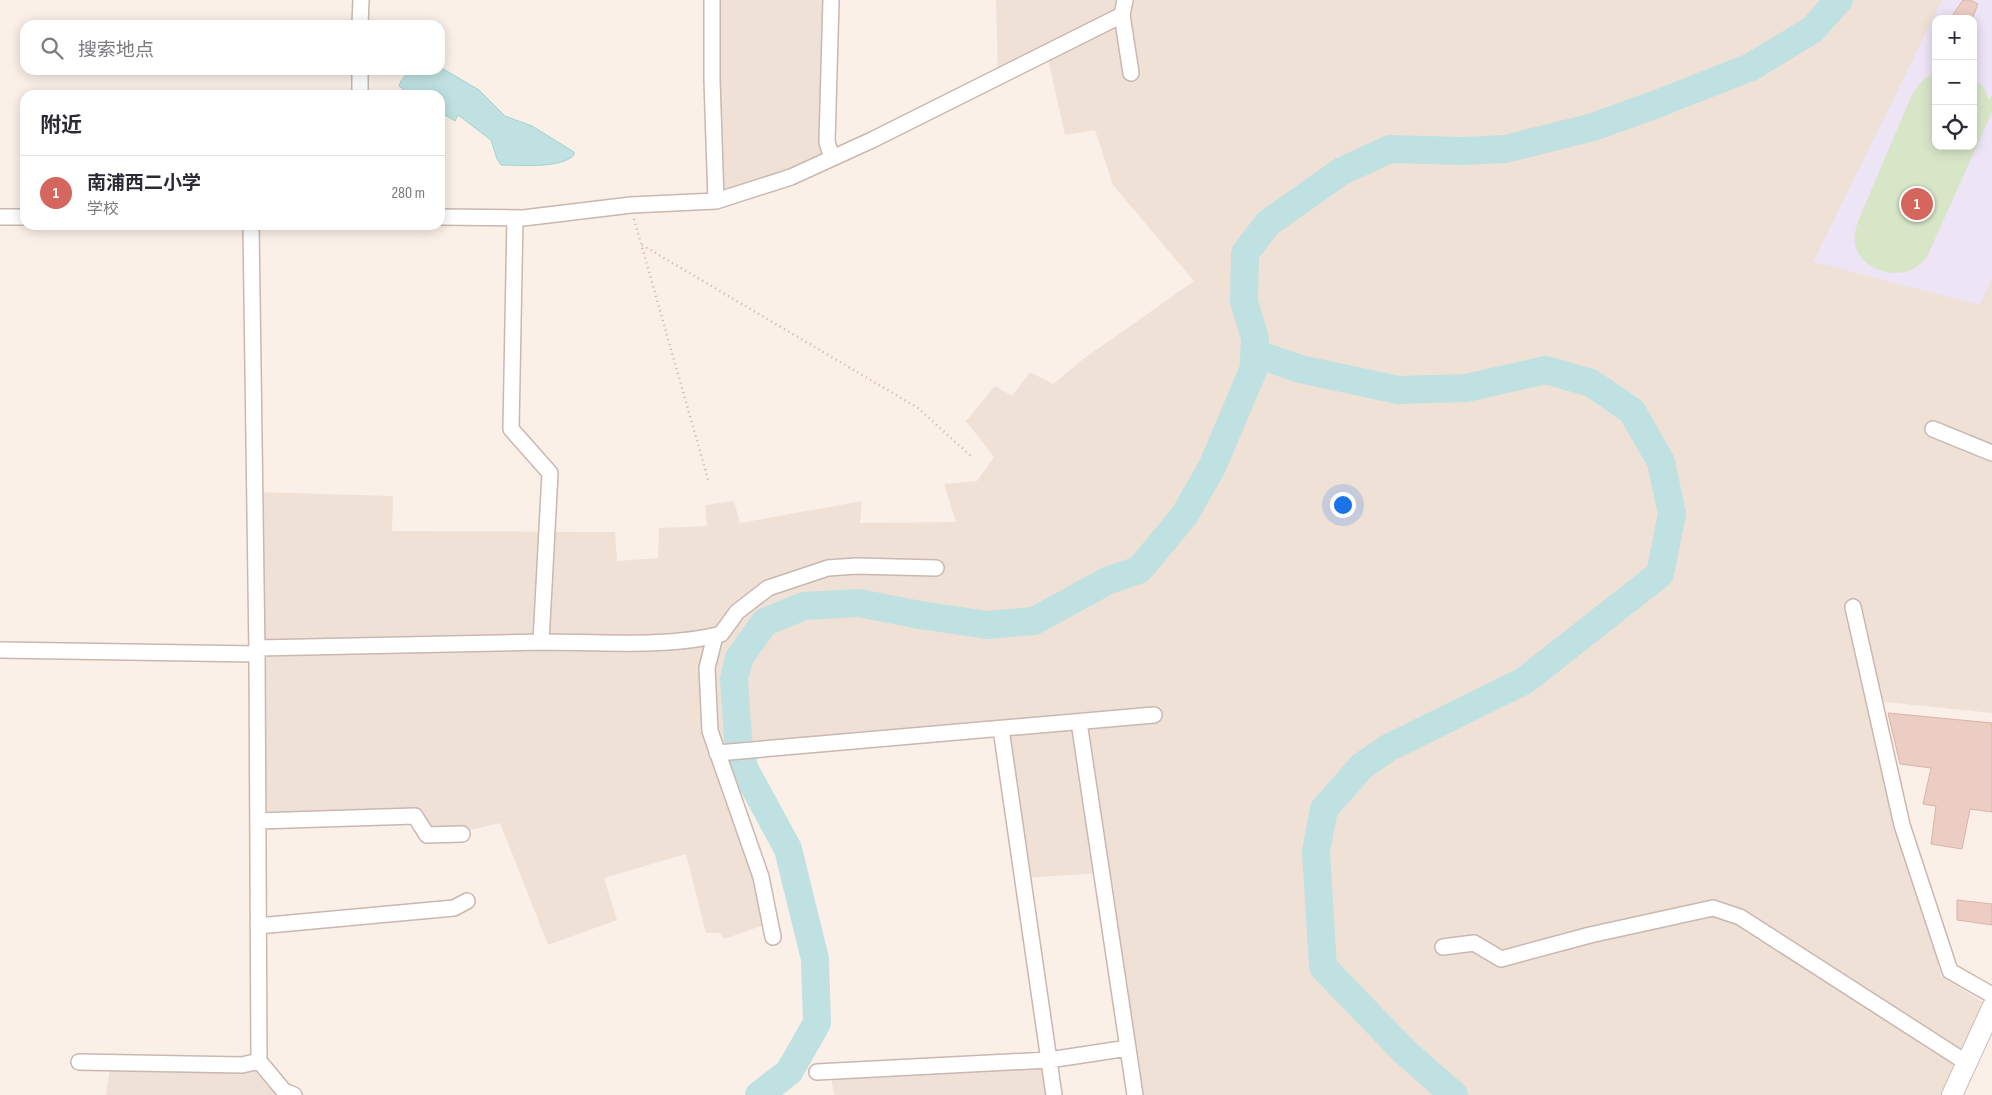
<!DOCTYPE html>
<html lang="zh">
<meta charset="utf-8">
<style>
:root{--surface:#fff;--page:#f2f2f3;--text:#2b2b33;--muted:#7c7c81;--line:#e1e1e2;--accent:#d4665d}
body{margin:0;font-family:"Sofia Sans Condensed","Noto Sans SC",sans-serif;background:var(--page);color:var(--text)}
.controls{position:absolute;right:15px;top:15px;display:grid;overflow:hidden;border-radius:10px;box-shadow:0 2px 12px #0003}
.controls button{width:45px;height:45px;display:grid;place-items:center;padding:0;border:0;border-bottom:1px solid var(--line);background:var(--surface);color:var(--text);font:25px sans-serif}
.you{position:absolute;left:1342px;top:504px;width:18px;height:18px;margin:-12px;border:4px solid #fff;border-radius:50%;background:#1a73e8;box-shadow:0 0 0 8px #1a73e833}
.badge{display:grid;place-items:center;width:32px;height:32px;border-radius:50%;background:var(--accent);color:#fff;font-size:16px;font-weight:700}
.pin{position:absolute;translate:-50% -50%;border:2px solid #fff;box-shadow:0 1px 5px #0006}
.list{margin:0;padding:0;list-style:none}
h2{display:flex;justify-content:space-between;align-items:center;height:65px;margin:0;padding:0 20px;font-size:21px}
h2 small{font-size:16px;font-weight:400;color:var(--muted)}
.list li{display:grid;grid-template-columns:32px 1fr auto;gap:15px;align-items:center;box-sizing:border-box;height:75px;padding:0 20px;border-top:1px solid var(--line)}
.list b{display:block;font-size:19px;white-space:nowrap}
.list p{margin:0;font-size:16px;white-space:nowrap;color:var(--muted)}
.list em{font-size:16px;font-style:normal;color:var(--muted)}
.icon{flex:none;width:28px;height:28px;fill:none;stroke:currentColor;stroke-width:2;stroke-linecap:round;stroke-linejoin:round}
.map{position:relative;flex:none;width:1992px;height:1095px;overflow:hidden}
.search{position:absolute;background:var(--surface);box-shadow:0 2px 12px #0003;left:20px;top:20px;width:425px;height:55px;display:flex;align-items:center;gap:12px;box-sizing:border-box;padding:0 18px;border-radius:15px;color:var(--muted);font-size:19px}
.panel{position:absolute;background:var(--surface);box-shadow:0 2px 12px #0003;left:20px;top:90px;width:425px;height:140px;border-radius:15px}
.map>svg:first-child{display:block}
.residential{fill:#f0e1d7;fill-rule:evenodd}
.education{fill:#ede4f6;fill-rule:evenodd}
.green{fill:#d8e6c8}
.water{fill:#bfe1e1;stroke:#a6d1d1}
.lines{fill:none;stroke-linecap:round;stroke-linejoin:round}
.river{stroke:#bfe1e1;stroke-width:28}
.building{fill:#eccdc3;stroke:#dcb2a5}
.street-casing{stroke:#cab7af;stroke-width:18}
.secondary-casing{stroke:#ceb9b0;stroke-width:22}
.path{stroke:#d0b0a6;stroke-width:2.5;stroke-dasharray:1 4;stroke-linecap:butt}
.street{stroke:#fff;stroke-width:15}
.secondary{stroke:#fff;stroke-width:20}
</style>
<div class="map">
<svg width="1992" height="1095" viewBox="0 0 1992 1095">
<rect width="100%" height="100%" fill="#faf0e8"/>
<!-- residential -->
<path class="residential" d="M712 0H831L832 158 716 201Z
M996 0H1992V713L1875 701 1941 976 1986 1004 1958 1058 1943 1095H1137L1102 873 1024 878 1002 728 719 751 770 923 724 939 720 933H706L686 854 604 878 617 920 548 945 500 823 462 832 428 835 415 815 257 820 255 492 393 496 392 531 615 532 617 561 658 558 659 528 707 526 705 505 734 501 740 523 862 501 860 523 956 522 944 484 977 481 994 457 966 421 995 386 1012 396 1030 372 1053 384 1082 360 1194 281 1113 185 1095 130 1065 135 1047 54 998 78ZM1936 19H1973V146H1936Z
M1049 1060 1054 1095H834L830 1071Z
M259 1061 293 1095H106L110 1068Z"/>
<!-- education -->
<path class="education" d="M1942 0H1992V277L1980 305 1813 262ZM1936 19H1973V146H1936Z"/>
<!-- green -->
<path class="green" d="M1936 73V146H1973V78L1984 88 1989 100 1992 95V112L1927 257C1921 263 1916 269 1908 271 1888 278 1859 266 1855 244 1854 237 1855 231 1857 224L1910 99C1917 86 1922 78 1936 73Z"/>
<!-- water -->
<path class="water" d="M440 67 479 90 505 116 532 126 574 152V155C561 169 519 165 501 165L497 159 491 140 458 115 455 121 440 112V95H411L399 86 401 81 410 70H440Z"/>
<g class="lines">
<!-- river -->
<path class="river" d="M1254 353 1300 369 1398 390 1466 388 1546 370 1591 383 1632 411 1661 462 1672 514 1660 574 1524 681 1388 748 1362 766 1324 809 1316 851 1323 967 1405 1052 1454 1095
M759 1095 789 1072 817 1023 815 959 788 849 744 768 738 738 734 679 739 658 765 622 804 606 859 603 920 615 987 625 1034 621 1109 580 1139 570 1184 516 1212 467 1254 368 1255 338 1244 302 1245 253 1268 223 1342 171 1390 149 1463 151 1505 149 1593 127 1654 105 1751 67 1812 30 1839 0"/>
</g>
<!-- building -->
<path class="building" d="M1963 0H1970L1978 4 1972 19H1950Z
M1888 713 1992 723V812L1970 809 1962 849 1931 844 1936 806 1923 804 1931 768 1900 764Z
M1957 900 1992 904V925L1957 920Z"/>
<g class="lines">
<defs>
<path id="street" d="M712 0V80L716 201
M831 0 827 142 832 158
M1125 0 1122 15 1131 73
M360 25 361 0
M360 70V95
M0 217H25
M440 217 523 218 631 205 716 201 791 177 872 140 1122 15
M1933 429 1992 453
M1853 607 1902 825 1950 971 1992 995
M715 636 707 668 710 731 761 877 773 937
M541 642C596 642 669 648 721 634L737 612 768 588 828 568 856 566 936 568
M257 648 541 642 550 473 511 429 515 218
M0 650 257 654
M1079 722 1135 1095
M1001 729 1054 1095
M717 753 1154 715
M258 821 415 816 427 835 462 834
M258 926 454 908 467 901
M1443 947 1474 943 1501 959 1590 935 1713 908 1740 917 1967 1063
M259 1061 284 1091 294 1095
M79 1062 242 1065 259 1061 257 654 251 225
M817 1072 1049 1060 1128 1048"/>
<path id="secondary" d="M1952 1095 1992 1008"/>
</defs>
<!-- street casing -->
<use href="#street" class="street-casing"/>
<!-- secondary casing -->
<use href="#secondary" class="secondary-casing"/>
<!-- path -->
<path class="path" d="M634 219 709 483
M642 245 918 408 973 458"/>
<!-- street -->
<use href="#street" class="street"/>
<!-- secondary -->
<use href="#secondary" class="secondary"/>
</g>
</svg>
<div class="controls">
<button>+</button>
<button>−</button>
<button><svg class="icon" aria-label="locate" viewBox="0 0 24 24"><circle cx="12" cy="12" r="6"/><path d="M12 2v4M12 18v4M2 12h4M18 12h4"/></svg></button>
</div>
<div class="you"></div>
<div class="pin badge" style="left:1917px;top:204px">1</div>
<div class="search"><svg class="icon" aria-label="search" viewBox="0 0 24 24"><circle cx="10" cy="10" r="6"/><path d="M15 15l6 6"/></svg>搜索地点</div>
<section class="panel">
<h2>附近<small></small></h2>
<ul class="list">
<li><span class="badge">1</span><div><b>南浦西二小学</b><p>学校</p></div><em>280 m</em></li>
</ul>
</section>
</div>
